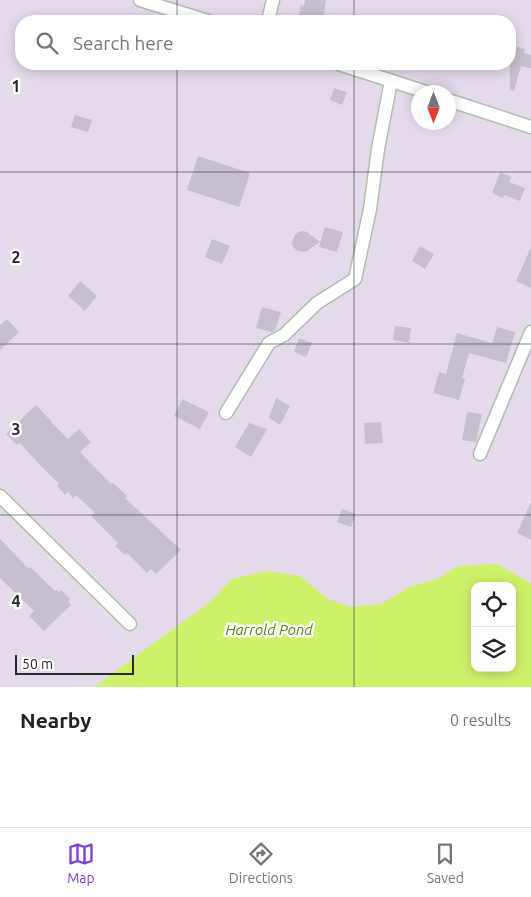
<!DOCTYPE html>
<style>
:root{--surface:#fff;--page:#f2f2f2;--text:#202124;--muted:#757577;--line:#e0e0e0;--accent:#7c3aed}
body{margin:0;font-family:Ubuntu,sans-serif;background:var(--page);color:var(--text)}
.controls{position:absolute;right:15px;bottom:15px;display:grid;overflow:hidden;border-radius:10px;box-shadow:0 2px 12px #0003}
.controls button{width:45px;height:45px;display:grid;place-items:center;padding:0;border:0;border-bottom:1px solid var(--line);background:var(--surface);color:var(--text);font:25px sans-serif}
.compass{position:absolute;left:411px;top:85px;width:45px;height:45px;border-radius:50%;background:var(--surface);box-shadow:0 2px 12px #0003;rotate:180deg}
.scale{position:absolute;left:15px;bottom:12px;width:119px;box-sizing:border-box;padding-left:5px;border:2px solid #292929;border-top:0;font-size:14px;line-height:18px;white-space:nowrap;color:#292929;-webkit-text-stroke:4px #fff;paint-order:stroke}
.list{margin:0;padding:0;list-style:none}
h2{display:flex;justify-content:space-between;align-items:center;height:65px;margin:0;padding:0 20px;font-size:21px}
h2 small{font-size:16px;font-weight:400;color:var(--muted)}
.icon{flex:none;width:28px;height:28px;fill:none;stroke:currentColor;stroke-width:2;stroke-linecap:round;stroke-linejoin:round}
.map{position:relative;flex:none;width:531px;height:687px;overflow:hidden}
.search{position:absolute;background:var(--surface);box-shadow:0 2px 12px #0003;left:15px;right:15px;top:15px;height:55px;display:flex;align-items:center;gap:12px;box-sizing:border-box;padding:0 18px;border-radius:20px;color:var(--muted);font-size:19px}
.sheet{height:140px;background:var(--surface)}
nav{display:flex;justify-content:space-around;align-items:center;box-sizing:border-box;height:70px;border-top:1px solid var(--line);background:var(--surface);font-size:14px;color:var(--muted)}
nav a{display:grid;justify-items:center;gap:2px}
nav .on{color:var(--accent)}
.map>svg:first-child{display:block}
.water{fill:#cef16a;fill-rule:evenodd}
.building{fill:#c8bfce}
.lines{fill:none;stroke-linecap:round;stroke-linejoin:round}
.minor-casing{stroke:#b1bdae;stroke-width:15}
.minor{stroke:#fff;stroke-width:12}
.grid{fill:none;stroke:#292929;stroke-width:1;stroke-opacity:0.55}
.labels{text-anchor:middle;stroke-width:5;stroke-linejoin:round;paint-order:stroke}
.water-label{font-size:15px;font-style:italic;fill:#587f0b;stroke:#fff}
.grid-label{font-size:16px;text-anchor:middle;font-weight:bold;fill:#292929;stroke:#fff;stroke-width:5;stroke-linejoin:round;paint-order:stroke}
</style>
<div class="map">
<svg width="531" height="687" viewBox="0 0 531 687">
<rect width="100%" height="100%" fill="#e4daec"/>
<!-- water -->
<path class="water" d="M497 564 531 583V687H94L210 602 232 579 267 571 300 576 328 599 351 607 381 604 409 587 437 579 459 566ZM475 586H512V668H475Z"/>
<!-- building -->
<path class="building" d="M305 0H326L323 21 298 20 301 5 304 6Z
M510 45 525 49 524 53 531 55V68L521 66 514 91 510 90Z
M334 88 347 92 342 105 330 100Z
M75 115 92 120 88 132 71 127Z
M198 156 250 173 239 207 187 190Z
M500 172 512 177 509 182 525 188 520 201 504 195 503 198 492 193Z
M325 227 343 232 337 252 319 247Z
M303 231 307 232 320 242 307 251 303 252 298 251 294 248 292 244 293 239 295 235 298 232Z
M212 239 230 246 222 264 205 257Z
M420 246 434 254 425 269 412 261Z
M531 247V288L516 281Z
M80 281 97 296 85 311 68 296Z
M262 307 281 312 275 330 272 332 256 328Z
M7 319 19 332 0 350V325Z
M395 326 411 328 409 343 393 340Z
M497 327 515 332 506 363 469 353 462 378 465 379 459 400 433 393 439 372 446 374 457 333 492 343Z
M299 338 312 343 306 357 294 352Z
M276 398 290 406 280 425 269 418Z
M182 399 209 412 200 429 174 416Z
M36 405 52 422H51L68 439 79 429 91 442 80 452 111 484 112 482 127 496 125 498 181 550 156 574 151 569 147 573 127 553 125 555 115 546 118 543 91 516 94 512 76 495 73 498 68 492 65 495 57 486 59 484 39 464 20 443 17 445 6 434Z
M467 412 482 414 476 442 462 440Z
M381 422 383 443 365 444 364 423Z
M249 423 267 429 251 457 235 447Z
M531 502V540L517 533Z
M342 509 356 514 351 527 337 522Z
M0 539 28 568 30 567 55 591 57 590 59 592 61 590 70 599 68 602 71 605 44 631 29 616 34 611 0 578Z"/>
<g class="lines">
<defs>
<path id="minor" d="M140 0 208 21
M268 21 273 0
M339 64 426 92
M448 100 531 127
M226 413 269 343 284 335 317 303 355 279 370 209 378 149 391 81
M480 454 531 332
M0 496 130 624"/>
</defs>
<!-- minor casing -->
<use href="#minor" class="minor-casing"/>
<!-- minor -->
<use href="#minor" class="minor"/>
</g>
<!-- grid -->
<path class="grid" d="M177 0V21M354 0V21M177 64V687M354 64V687M0 172H531M0 344H531M0 515H531"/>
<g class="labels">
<!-- water labels -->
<g class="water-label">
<text x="269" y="635">Harrold Pond</text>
</g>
</g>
<g class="grid-label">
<text x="16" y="92">1</text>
<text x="16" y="263">2</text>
<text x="16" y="435">3</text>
<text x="16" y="607">4</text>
</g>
</svg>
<div class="controls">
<button><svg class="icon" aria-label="locate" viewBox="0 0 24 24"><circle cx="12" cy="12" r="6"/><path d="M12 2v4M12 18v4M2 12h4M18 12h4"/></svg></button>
<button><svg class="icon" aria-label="layers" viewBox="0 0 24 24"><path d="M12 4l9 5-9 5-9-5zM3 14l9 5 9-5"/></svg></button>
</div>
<svg class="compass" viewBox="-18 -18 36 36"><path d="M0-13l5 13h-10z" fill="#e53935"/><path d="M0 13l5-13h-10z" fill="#757577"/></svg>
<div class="scale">50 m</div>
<div class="search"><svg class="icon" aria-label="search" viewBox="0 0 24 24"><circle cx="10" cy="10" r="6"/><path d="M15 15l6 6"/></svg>Search here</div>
</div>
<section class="sheet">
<h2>Nearby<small>0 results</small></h2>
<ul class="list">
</ul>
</section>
<nav>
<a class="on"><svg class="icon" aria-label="map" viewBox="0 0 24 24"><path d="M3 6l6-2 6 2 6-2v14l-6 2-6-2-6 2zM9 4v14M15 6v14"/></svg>Map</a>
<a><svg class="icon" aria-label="directions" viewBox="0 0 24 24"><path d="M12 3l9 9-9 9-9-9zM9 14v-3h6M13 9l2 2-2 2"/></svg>Directions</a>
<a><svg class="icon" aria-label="saved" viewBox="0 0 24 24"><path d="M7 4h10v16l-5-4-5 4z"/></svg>Saved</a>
</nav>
